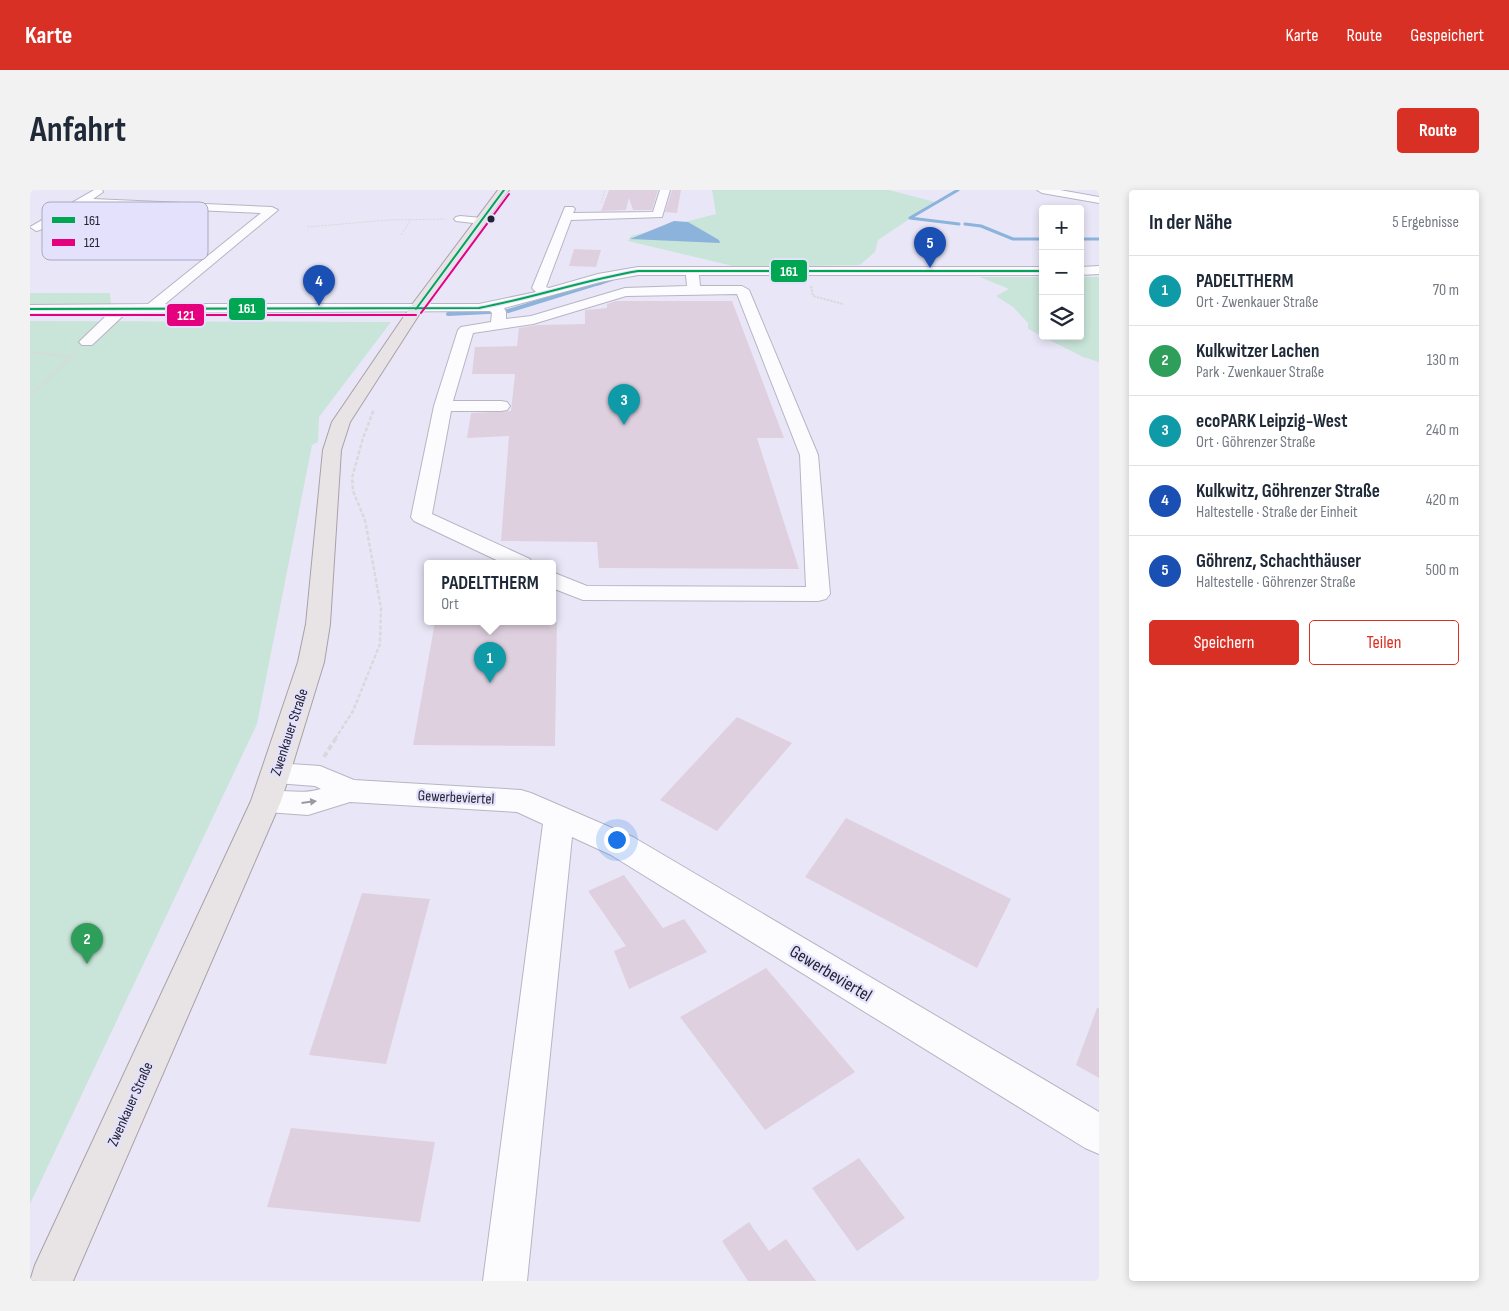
<!DOCTYPE html>
<html lang="de">
<meta charset="utf-8">
<style>
:root{--surface:#fff;--page:#f2f2f3;--text:#1f2937;--muted:#747a83;--line:#e0e1e3;--accent:#d93025}
body{margin:0;font-family:"Sofia Sans Condensed",sans-serif;background:var(--page);color:var(--text)}
.controls{position:absolute;right:15px;top:15px;display:grid;overflow:hidden;border-radius:5px;box-shadow:0 2px 8px #0003}
.controls button{width:45px;height:45px;display:grid;place-items:center;padding:0;border:0;border-bottom:1px solid var(--line);background:var(--surface);color:var(--text);font:25px sans-serif}
.you{position:absolute;left:586px;top:649px;width:18px;height:18px;margin:-12px;border:4px solid #fff;border-radius:50%;background:#1a73e8;box-shadow:0 0 0 8px #1a73e833}
.badge{display:grid;place-items:center;width:32px;height:32px;border-radius:50%;background:var(--accent);color:#fff;font-size:16px;font-weight:700}
.pin{position:absolute;translate:-50% -41px;filter:drop-shadow(0 1px 2px #0008)}
.pin::after{content:'';position:absolute;top:26px;width:18px;height:15px;background:inherit;clip-path:polygon(0 0,100% 0,50% 100%)}
.popup{position:absolute;left:394px;top:370px;width:132px;height:65px;box-sizing:border-box;display:grid;place-content:center;border-radius:5px;background:var(--surface);filter:drop-shadow(0 1px 4px #0005);font-size:16px;white-space:nowrap;color:var(--muted)}
.popup b{font-size:19px;color:var(--text)}
.popup::after{content:'';position:absolute;left:50%;top:100%;margin-left:-10px;border:10px solid transparent;border-top-color:var(--surface)}
.list{margin:0;padding:0;list-style:none}
h2{display:flex;justify-content:space-between;align-items:center;height:65px;margin:0;padding:0 20px;font-size:21px}
h2 small{font-size:16px;font-weight:400;color:var(--muted)}
.list li{display:grid;grid-template-columns:32px 1fr auto;gap:15px;align-items:center;box-sizing:border-box;height:70px;padding:0 20px;border-top:1px solid var(--line)}
.list b{display:block;font-size:19px;white-space:nowrap}
.list p{margin:0;font-size:16px;white-space:nowrap;color:var(--muted)}
.list em{font-size:16px;font-style:normal;color:var(--muted)}
.actions{display:flex;gap:10px;padding:15px 20px}
.actions a{flex:1;padding:11px 0;border:1px solid var(--accent);border-radius:5px;text-align:center;font-size:18px;color:var(--accent)}
.actions .main{background:var(--accent);color:#fff}
.icon{flex:none;width:28px;height:28px;fill:none;stroke:currentColor;stroke-width:2;stroke-linecap:round;stroke-linejoin:round}
.map{position:relative;flex:none;width:1069px;height:1091px;overflow:hidden;border-radius:5px}
header{display:flex;align-items:center;gap:30px;box-sizing:border-box;height:70px;padding:0 25px;background:var(--accent);color:#fff}
header strong{font-size:24px}
nav{display:flex;gap:28px;margin-inline-start:auto;font-size:18px}
.intro{display:flex;align-items:center;justify-content:space-between;box-sizing:border-box;height:120px;padding:0 30px}
h1{margin:0;font-size:35px}
.button{padding:12px 22px;border-radius:5px;background:var(--accent);color:#fff;font-size:18px;font-weight:700}
main{display:flex;gap:30px;padding:0 30px}
aside{flex:1;background:var(--surface);border-radius:5px;box-shadow:0 2px 8px #0003}
.map>svg:first-child{display:block}
.green{fill:#c9e4d9}
.water{fill:#8cb3db}
.lines{fill:none;stroke-linecap:round;stroke-linejoin:round}
.stream-far1{stroke:#8cb3db;stroke-width:3}
.stream{stroke:#8cb3db;stroke-width:4}
.building{fill:#dfd0df}
.minor-casing{stroke:#b7b5c3;stroke-width:2}
.major-casing{stroke:#aaa0a7;stroke-width:2}
.path-far3{stroke:#d9d9dd;stroke-width:1;stroke-dasharray:2.5 1;stroke-linecap:butt}
.path-far2{stroke:#d9d9dd;stroke-width:2;stroke-dasharray:2.5 1;stroke-linecap:butt}
.path-far1{stroke:#d9d9dd;stroke-width:2.5;stroke-dasharray:4 2;stroke-linecap:butt}
.path{stroke:#d9d9dd;stroke-width:4;stroke-dasharray:5.5 3;stroke-linecap:butt}
.minor{fill:#fcfbfe;fill-rule:evenodd}
.major{fill:#e8e3e5;fill-rule:evenodd}
.bus-1-casing{stroke:#e4e1fd;stroke-width:4}
.bus-2-casing{stroke:#e4e1fd;stroke-width:4}
.bus-1{stroke:#00a651;stroke-width:2}
.bus-2{stroke:#e5007d;stroke-width:2}
.oneway{fill:#9a99a1}
.bus-dot{fill:#23222f;stroke:#e4e1fd;stroke-width:2}
.labels{text-anchor:middle;stroke-width:4.5;stroke-linejoin:round;paint-order:stroke}
.street-label{font-size:15px;fill:#23222f;stroke:#e4e1fd}
.near-street-label{font-size:18px;fill:#23222f;stroke:#e4e1fd}
.key{fill:#e4e1fd;stroke:#aaa8bf;stroke-width:1}
.key-label{font-size:14px;fill:#23222f}
.line-badge{stroke:#e4e1fd;stroke-width:2}
.badge-label{font-size:14px;text-anchor:middle;font-weight:bold;fill:#fff}
</style>
<header>
<strong>Karte</strong>
<nav><a>Karte</a><a>Route</a><a>Gespeichert</a></nav>
</header>
<div class="intro"><h1>Anfahrt</h1><a class="button">Route</a></div>
<main>
<div class="map">
<svg width="1069" height="1091" viewBox="0 0 1069 1091">
<rect width="100%" height="100%" fill="#e9e7f7"/>
<!-- green -->
<path class="green" d="M682 0H859L905 12 848 50 845 62 830 75 707 77 598 51 601 46 686 24Z
M950 87H1013V146H1050V87H1069V172L1053 167 998 139V133L983 117 966 106 979 99Z
M0 103H80L81 115H0Z
M0 131 361 132 289 227 288 252 282 255 227 534 0 1014Z"/>
<!-- water -->
<path class="water" d="M644 31 658 32 689 50 690 53 600 49Z"/>
<g class="lines">
<!-- stream-far1 -->
<path class="stream-far1" d="M928 0 880 28 929 34
M935 34 951 36 983 49H1013
M1050 49H1069
M568 94 583 89"/>
<!-- stream -->
<path class="stream" d="M418 124 478 121 572 92"/>
</g>
<!-- building -->
<path class="building" d="M579 0H628L622 20H603L599 8 596 20 571 21Z
M642 0H651L647 23 635 22Z
M544 59 571 60 566 77 539 76Z
M586 111H702L754 248H727L769 379 569 378 567 352 471 351 479 246 437 248 441 223 481 221 485 184H442L445 157 487 156 489 138 508 135 555 134V120L577 118V114Z
M405 432H527L525 556 383 555Z
M707 527 762 553 687 641 630 610Z
M816 628 981 709 947 778 775 687Z
M594 685 633 738 654 729 677 762 599 799 584 761 596 756 558 701Z
M332 703 400 709 356 874 279 865Z
M736 778 825 882 735 940 650 827Z
M1067 818H1069V888L1046 875Z
M261 938 405 952 390 1032 237 1017Z
M829 968 875 1028 827 1061 782 998Z
M719 1032 739 1061 756 1049 786 1091H718L692 1051Z"/>
<g class="lines">
<defs>
<path id="minor" d="M64 0H72L73 2 63 9 242 17 248 20 135 114H449L506 102 502 98 535 17H543L545 19 543 23 623 22 630 0H640L632 27 541 30 516 97 519 98 568 84 608 77H1013V85H669L670 96H712L719 100 788 265 800 404 796 409 788 411 553 410 522 398V382L557 396 776 397 770 265 707 104 596 106 503 134 443 143 423 211H471L477 212 480 216 477 220 471 221H421L402 324 500 369 503 374H475L384 331 381 327 404 216 428 140 431 137 461 132 462 123 460 121 96 123 62 155H52L49 152 52 149 79 123H0V115L118 114 231 23 52 15 10 40 6 41 0 37ZM608 85H656L657 96 595 98 501 126 476 129V122L474 118 570 92Z
M1007 0H1030L1069 7V13L1012 3Z
M430 26 452 28 458 31 452 34 426 31 424 29 426 27Z
M1069 76V84L1050 85V77Z
M246 573 290 576 324 590 491 600 501 603 603 647 1069 922V964L1055 958 581 665 542 647 497 1091H453L513 634 487 622 320 612 278 625 236 622 226 619 221 611 226 603C247 597 269 606 291 599L285 596 246 593 236 590 232 583 236 576Z"/>
<path id="major" d="M468 0H479L392 120 320 232 311 260 300 434 294 472 260 583 251 611 43 1091H0L5 1075 221 611 268 472 276 434 293 260 302 232 381 116Z"/>
</defs>
<!-- minor casing -->
<use href="#minor" class="minor-casing"/>
<!-- major casing -->
<use href="#major" class="major-casing"/>
<!-- path-far3 -->
<path class="path-far3" d="M571 13 575 0
M277 37 359 30 415 29
M371 45 381 30"/>
<!-- path-far2 -->
<path class="path-far2" d="M781 96 783 106 813 114
M0 162 41 167
M0 206 47 162"/>
<!-- path-far1 -->
<path class="path-far1" d="M305 549 323 521 350 454 351 418 335 330 323 301 322 288 333 248 344 219"/>
<!-- path -->
<path class="path" d="M294 567 306 548"/>
<!-- minor -->
<use href="#minor" class="minor"/>
<!-- major -->
<use href="#major" class="major"/>
<defs>
<path id="bus-1" d="M0 119 449 118C503 108 554 90 608 81H1013
M386 119 474 0"/>
<path id="bus-2" d="M391 123 479 4
M0 125H386"/>
</defs>
<!-- bus-1 casing -->
<use href="#bus-1" class="bus-1-casing"/>
<!-- bus-2 casing -->
<use href="#bus-2" class="bus-2-casing"/>
<!-- bus-1 -->
<use href="#bus-1" class="bus-1"/>
<!-- bus-2 -->
<use href="#bus-2" class="bus-2"/>
</g>
<!-- one-way arrows -->
<defs><path id="oneway-solid" d="M-6-.8H1V-3.2L6.5 0L1 3.2V.8H-6Z" transform="scale(1.25)"/></defs>
<use class="oneway" href="#oneway-solid" transform="translate(279 612) rotate(-7)"/>
<!-- markers -->
<circle class="bus-dot" cx="461" cy="29" r="4.5"/>
<g class="labels">
<!-- street labels -->
<g class="street-label">
<text transform="translate(259 542) rotate(-72)" y="5">Zwenkauer Straße</text>
<text transform="translate(426 607) rotate(3)" y="5">Gewerbeviertel</text>
<text transform="translate(100 914) rotate(-66)" y="5">Zwenkauer Straße</text>
</g>
<!-- near-street labels -->
<g class="near-street-label">
<text transform="translate(801 783) rotate(31)" y="6">Gewerbeviertel</text>
</g>
</g>
<!-- legend -->
<rect x="12" y="12" width="166" height="58" rx="8" class="key"/>
<rect x="22" y="27" width="23" height="6" fill="#00a651"/>
<rect x="22" y="49" width="23" height="7" fill="#e5007d"/>
<g class="key-label">
<text x="54" y="35">161</text>
<text x="54" y="57">121</text>
</g>
<g class="line-badge">
<rect x="740" y="69" width="38" height="24" rx="5" fill="#00a651"/>
<rect x="198" y="107" width="38" height="24" rx="5" fill="#00a651"/>
<rect x="136" y="113" width="39" height="24" rx="5" fill="#e5007d"/>
</g>
<g class="badge-label">
<text x="759" y="86">161</text>
<text x="217" y="123">161</text>
<text x="156" y="130">121</text>
</g>
</svg>
<div class="controls">
<button>+</button>
<button>−</button>
<button><svg class="icon" aria-label="layers" viewBox="0 0 24 24"><path d="M12 4l9 5-9 5-9-5zM3 14l9 5 9-5"/></svg></button>
</div>
<div class="you"></div>
<div class="pin badge" style="left:460px;top:493px;background:#0f9aa8">1</div>
<div class="popup"><b>PADELTTHERM</b>Ort</div>
<div class="pin badge" style="left:57px;top:774px;background:#2e9e5b">2</div>
<div class="pin badge" style="left:594px;top:235px;background:#0f9aa8">3</div>
<div class="pin badge" style="left:289px;top:116px;background:#1a4fb4">4</div>
<div class="pin badge" style="left:900px;top:78px;background:#1a4fb4">5</div>
</div>
<aside>
<h2>In der Nähe<small>5 Ergebnisse</small></h2>
<ul class="list">
<li><span class="badge" style="background:#0f9aa8">1</span><div><b>PADELTTHERM</b><p>Ort · Zwenkauer Straße</p></div><em>70 m</em></li>
<li><span class="badge" style="background:#2e9e5b">2</span><div><b>Kulkwitzer Lachen</b><p>Park · Zwenkauer Straße</p></div><em>130 m</em></li>
<li><span class="badge" style="background:#0f9aa8">3</span><div><b>ecoPARK Leipzig-West</b><p>Ort · Göhrenzer Straße</p></div><em>240 m</em></li>
<li><span class="badge" style="background:#1a4fb4">4</span><div><b>Kulkwitz, Göhrenzer Straße</b><p>Haltestelle · Straße der Einheit</p></div><em>420 m</em></li>
<li><span class="badge" style="background:#1a4fb4">5</span><div><b>Göhrenz, Schachthäuser</b><p>Haltestelle · Göhrenzer Straße</p></div><em>500 m</em></li>
</ul>
<div class="actions"><a class="main">Speichern</a><a>Teilen</a></div>
</aside>
</main>
